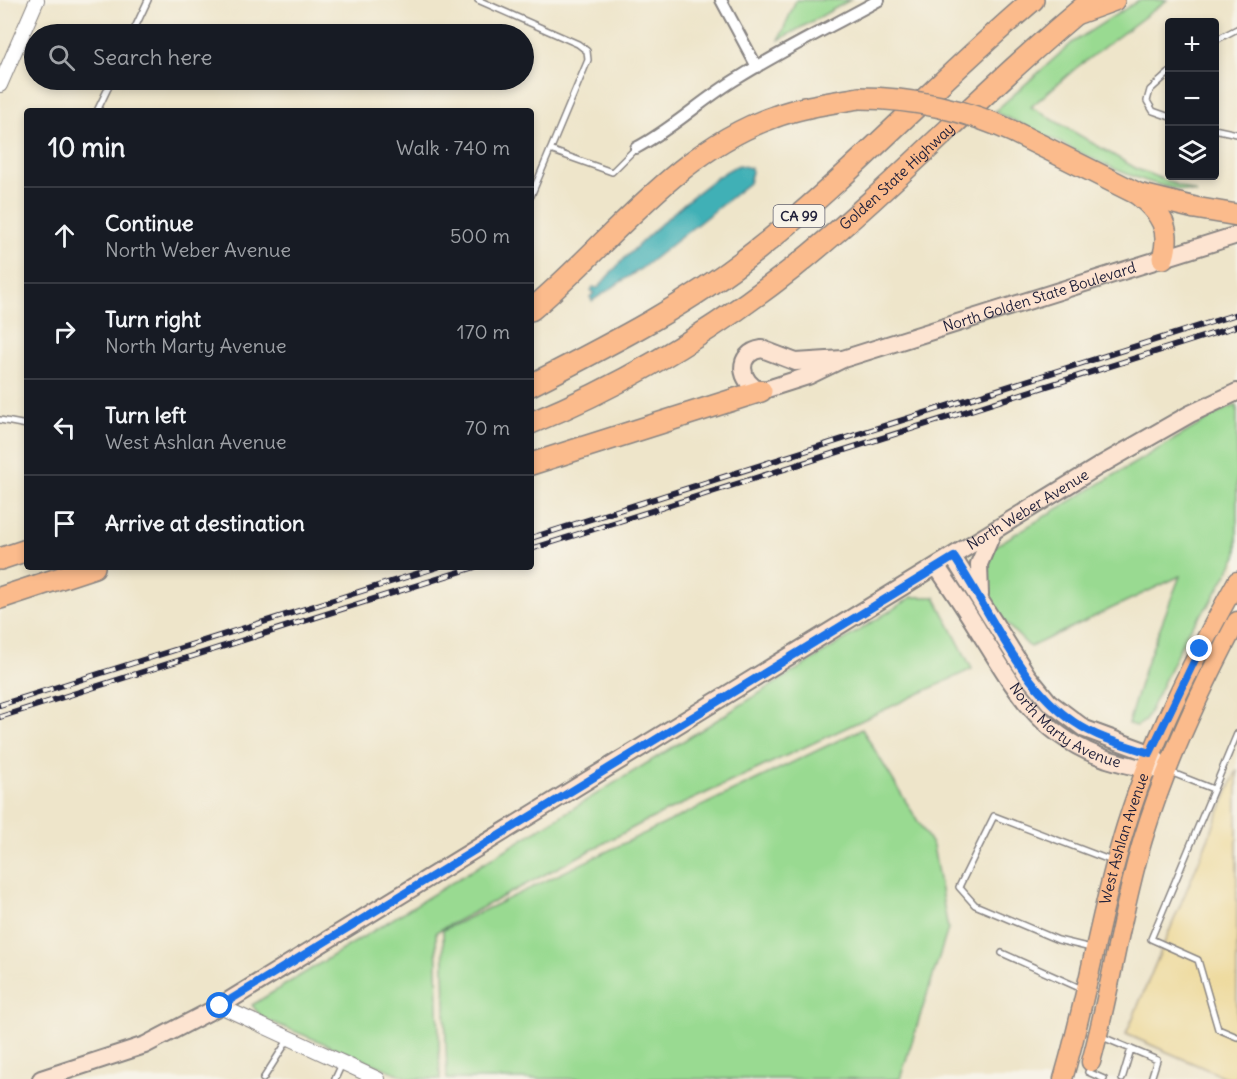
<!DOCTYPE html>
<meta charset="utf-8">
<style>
:root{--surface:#171b24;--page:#242831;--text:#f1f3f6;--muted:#9ea1a6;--line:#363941}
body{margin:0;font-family:Delius,sans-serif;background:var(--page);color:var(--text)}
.controls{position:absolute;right:18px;top:18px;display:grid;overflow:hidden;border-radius:6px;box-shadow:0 3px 9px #0003}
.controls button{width:54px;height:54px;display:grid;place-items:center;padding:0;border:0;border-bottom:2px solid var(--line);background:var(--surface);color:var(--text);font:30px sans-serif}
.stop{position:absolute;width:18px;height:18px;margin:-14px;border:4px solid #1a73e8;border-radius:50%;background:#fff}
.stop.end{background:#1a73e8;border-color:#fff;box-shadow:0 2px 6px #0008}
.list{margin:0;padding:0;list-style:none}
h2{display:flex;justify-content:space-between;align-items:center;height:78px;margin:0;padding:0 24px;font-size:26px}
h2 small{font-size:20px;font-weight:400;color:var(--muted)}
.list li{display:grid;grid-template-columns:39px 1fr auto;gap:18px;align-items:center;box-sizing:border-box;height:96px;padding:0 24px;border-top:2px solid var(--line)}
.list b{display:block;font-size:22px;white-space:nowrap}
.list p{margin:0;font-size:20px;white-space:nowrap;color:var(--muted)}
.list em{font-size:20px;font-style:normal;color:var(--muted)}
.icon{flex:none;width:33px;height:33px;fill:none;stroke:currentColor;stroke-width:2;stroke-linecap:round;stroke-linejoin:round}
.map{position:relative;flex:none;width:1237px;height:1079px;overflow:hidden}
.search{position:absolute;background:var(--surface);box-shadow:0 3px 9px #0003;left:24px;top:24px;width:510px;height:66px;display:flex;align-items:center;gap:15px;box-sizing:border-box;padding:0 21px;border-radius:33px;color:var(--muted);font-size:22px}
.panel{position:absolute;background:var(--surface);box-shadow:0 3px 9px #0003;left:24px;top:108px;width:510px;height:462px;border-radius:6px}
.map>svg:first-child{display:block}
.green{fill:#99da91;stroke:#5e7e66;stroke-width:1.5}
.sand{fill:#eeda9e;stroke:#887e6c;stroke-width:1.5}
.water{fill:#3fb0b6;stroke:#306978;stroke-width:1.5}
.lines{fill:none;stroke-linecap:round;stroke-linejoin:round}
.service-casing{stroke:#888482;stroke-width:8}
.minor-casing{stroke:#888482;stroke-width:14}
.tertiary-casing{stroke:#888482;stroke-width:16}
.secondary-casing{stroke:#888482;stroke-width:20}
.primary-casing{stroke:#888482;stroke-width:21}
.motorway-casing{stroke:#888482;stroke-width:24}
.service{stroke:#fff;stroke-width:5}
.minor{stroke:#fff;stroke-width:10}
.tertiary{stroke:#fff;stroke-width:14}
.secondary{stroke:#fde4d1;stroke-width:16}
.primary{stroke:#fbbb8c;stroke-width:18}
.motorway{stroke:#fbbb8c;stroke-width:21}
.rail-casing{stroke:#22223b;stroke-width:6}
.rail{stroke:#f7f3e8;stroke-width:4;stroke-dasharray:11;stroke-linecap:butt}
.motorway-bridge-casing{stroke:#888482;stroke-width:24;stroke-linecap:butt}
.motorway-bridge{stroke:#fbbb8c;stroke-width:21}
.route{stroke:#1a73e8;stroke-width:8}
.labels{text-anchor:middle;stroke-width:4.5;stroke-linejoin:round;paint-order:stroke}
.shield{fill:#f7f3e8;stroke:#62616f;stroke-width:1.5}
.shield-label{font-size:14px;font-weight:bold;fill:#22223b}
.street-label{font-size:15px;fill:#22223b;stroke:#f7f3e8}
</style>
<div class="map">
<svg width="1237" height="1079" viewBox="0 0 1237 1079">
<rect width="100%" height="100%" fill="#f7f3e8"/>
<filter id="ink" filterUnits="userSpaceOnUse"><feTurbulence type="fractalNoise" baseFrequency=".0167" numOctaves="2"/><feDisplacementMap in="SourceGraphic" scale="12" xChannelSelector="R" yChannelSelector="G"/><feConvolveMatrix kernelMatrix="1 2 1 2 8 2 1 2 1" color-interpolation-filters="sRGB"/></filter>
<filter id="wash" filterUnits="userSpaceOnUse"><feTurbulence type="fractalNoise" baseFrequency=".008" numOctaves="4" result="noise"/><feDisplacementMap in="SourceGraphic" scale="24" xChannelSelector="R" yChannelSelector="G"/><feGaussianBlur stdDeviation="1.35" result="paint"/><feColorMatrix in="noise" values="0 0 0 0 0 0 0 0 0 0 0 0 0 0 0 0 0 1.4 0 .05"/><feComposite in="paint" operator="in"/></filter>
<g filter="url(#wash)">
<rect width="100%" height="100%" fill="#eee5ca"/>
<!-- green -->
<path class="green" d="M796 0H850L779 40Z
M1139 0H1167L1076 68 1031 107 1137 169 1197 193C1122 183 1063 140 994 112L1073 42Z
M1237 405V556L1210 603 1187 633 1145 721 1137 726 1128 724 1145 667 1180 576 1030 647C995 613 974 597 995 546L1222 411Z
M912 597H935L972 669 644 822 436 932 440 1079H411L262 1018 252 1005 701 730Z
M862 729 933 846 948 929 900 1079H447L443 930Z"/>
<!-- sand -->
<path class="sand" d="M1237 770V1079H1229L1126 1034Z"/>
<!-- water -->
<path class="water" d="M739 165 751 168 752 172 749 183 642 268 592 301 590 297 594 293 591 291 593 287 598 288C620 260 708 176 739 165Z"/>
</g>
<g filter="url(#ink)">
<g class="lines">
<defs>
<path id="service" d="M478 0 578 44 587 51 588 60 531 196
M132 34 148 0
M1214 41 1237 29
M1170 72 1150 90 1147 101 1153 111 1170 117
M97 111 112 80
M1214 129 1237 134
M550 150 612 172 636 148
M0 420 27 425
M1237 734 1151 939 1198 960 1218 1029 1237 1037
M1170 772 1213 789
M1091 948 1058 940 975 905 959 887 994 816 1112 861
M1002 953 1082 989
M1100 1036 1157 1060 1151 1079
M1088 1072 1104 1079
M263 1079 288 1040
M335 1079 342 1064
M1122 1079 1131 1049"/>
<path id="minor" d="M721 0 757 67
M636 148C674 128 701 100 738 78 783 50 832 26 879 0"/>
<path id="tertiary" d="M0 85 37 0
M220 1006 378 1079"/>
<g id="secondary">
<path id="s1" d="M843 359 796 362 762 349C735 353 739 383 761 391L808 376 843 359 1237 235"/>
<path d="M953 557 1027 675 1049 702 1085 729 1150 753 1161 765"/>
<path id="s2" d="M937 567C952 589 967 611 980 633 1016 690 1039 736 1107 759 1127 765 1144 770 1166 770"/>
<path d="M980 595 979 564 992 534"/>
<path id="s3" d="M41 1079 145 1045 220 1006 1099 466 1190 414 1237 392"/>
</g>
<g id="primary">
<path d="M1091 1062C1111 989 1121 912 1143 839 1166 763 1200 691 1237 621"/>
<path id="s4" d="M1063 1079C1088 996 1100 909 1126 826 1153 739 1193 660 1237 581"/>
</g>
<g id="motorway">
<path d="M1078 13 1114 0"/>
<path d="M1016 133 1138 194 1195 208 1237 215"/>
<path d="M1139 195C1161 213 1172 229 1163 258"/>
<path d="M531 310C609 245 675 151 774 117 801 107 830 103 859 98"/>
<path d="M531 385C609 345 688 305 757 250 854 173 939 80 1033 0"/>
<path id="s5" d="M531 423C624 385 713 331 792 269 897 185 988 85 1092 0"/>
<path d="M531 464 761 391"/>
<path d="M0 559 27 550"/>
<path d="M0 598 94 567"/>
</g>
</defs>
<!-- service casing -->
<use href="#service" class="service-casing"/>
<!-- minor casing -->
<use href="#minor" class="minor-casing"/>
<!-- tertiary casing -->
<use href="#tertiary" class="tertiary-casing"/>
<!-- secondary casing -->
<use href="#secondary" class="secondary-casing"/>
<!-- primary casing -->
<use href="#primary" class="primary-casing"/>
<!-- motorway casing -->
<use href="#motorway" class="motorway-casing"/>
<!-- service -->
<use href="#service" class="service"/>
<!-- minor -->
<use href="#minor" class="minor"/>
<!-- tertiary -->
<use href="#tertiary" class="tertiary"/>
<!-- secondary -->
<use href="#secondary" class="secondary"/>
<!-- primary -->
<use href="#primary" class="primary"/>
<!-- motorway -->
<use href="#motorway" class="motorway"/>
<defs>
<path id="rail" d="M531 538 1237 314
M531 549 1237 326
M0 705 438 567
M0 717 475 567"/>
</defs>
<!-- rail casing -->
<use href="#rail" class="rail-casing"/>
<!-- rail -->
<use href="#rail" class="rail"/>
<defs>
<path id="motorway-bridge" d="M859 98C915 98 965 109 1016 133"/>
</defs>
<!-- motorway-bridge casing -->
<use href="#motorway-bridge" class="motorway-bridge-casing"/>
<!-- motorway-bridge -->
<use href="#motorway-bridge" class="motorway-bridge"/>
</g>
</g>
<g class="lines" filter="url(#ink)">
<!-- route -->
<path class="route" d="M220 1006 954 557C990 610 1020 686 1074 722 1097 738 1124 745 1150 753L1200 649"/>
</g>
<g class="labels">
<!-- shield labels -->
<rect class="shield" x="773.5" y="205" width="51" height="22" rx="4.5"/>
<g class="shield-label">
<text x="799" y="221">CA 99</text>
</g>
<!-- street labels -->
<g class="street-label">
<text dy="5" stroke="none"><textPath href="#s5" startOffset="444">Golden State Highway</textPath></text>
<text dy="5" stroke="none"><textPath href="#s1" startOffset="438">North Golden State Boulevard</textPath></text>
<text dy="5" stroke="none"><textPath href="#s3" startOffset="1142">North Weber Avenue</textPath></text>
<text dy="5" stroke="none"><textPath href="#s2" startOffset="208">North Marty Avenue</textPath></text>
<text dy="5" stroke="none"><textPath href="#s4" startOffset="248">West Ashlan Avenue</textPath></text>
</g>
</g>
</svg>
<div class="controls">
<button>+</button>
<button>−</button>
<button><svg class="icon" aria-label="layers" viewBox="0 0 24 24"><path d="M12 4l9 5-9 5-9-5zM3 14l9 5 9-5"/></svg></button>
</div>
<div class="stop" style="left:220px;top:1006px"></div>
<div class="stop end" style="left:1200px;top:649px"></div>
<div class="search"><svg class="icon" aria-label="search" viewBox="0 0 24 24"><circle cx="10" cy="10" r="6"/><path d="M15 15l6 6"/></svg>Search here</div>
<section class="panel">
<h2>10 min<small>Walk · 740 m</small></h2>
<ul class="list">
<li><svg class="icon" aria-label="ahead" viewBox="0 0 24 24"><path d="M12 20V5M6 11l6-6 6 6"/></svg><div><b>Continue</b><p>North Weber Avenue</p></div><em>500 m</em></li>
<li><svg class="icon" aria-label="right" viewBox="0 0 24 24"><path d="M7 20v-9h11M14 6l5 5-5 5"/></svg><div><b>Turn right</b><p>North Marty Avenue</p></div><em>170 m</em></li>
<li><svg class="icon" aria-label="left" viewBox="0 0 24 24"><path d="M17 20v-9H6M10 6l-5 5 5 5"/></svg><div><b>Turn left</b><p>West Ashlan Avenue</p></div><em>70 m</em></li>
<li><svg class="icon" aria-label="arrive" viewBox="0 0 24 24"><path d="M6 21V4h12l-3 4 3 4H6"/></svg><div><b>Arrive at destination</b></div></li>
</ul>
</section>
</div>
